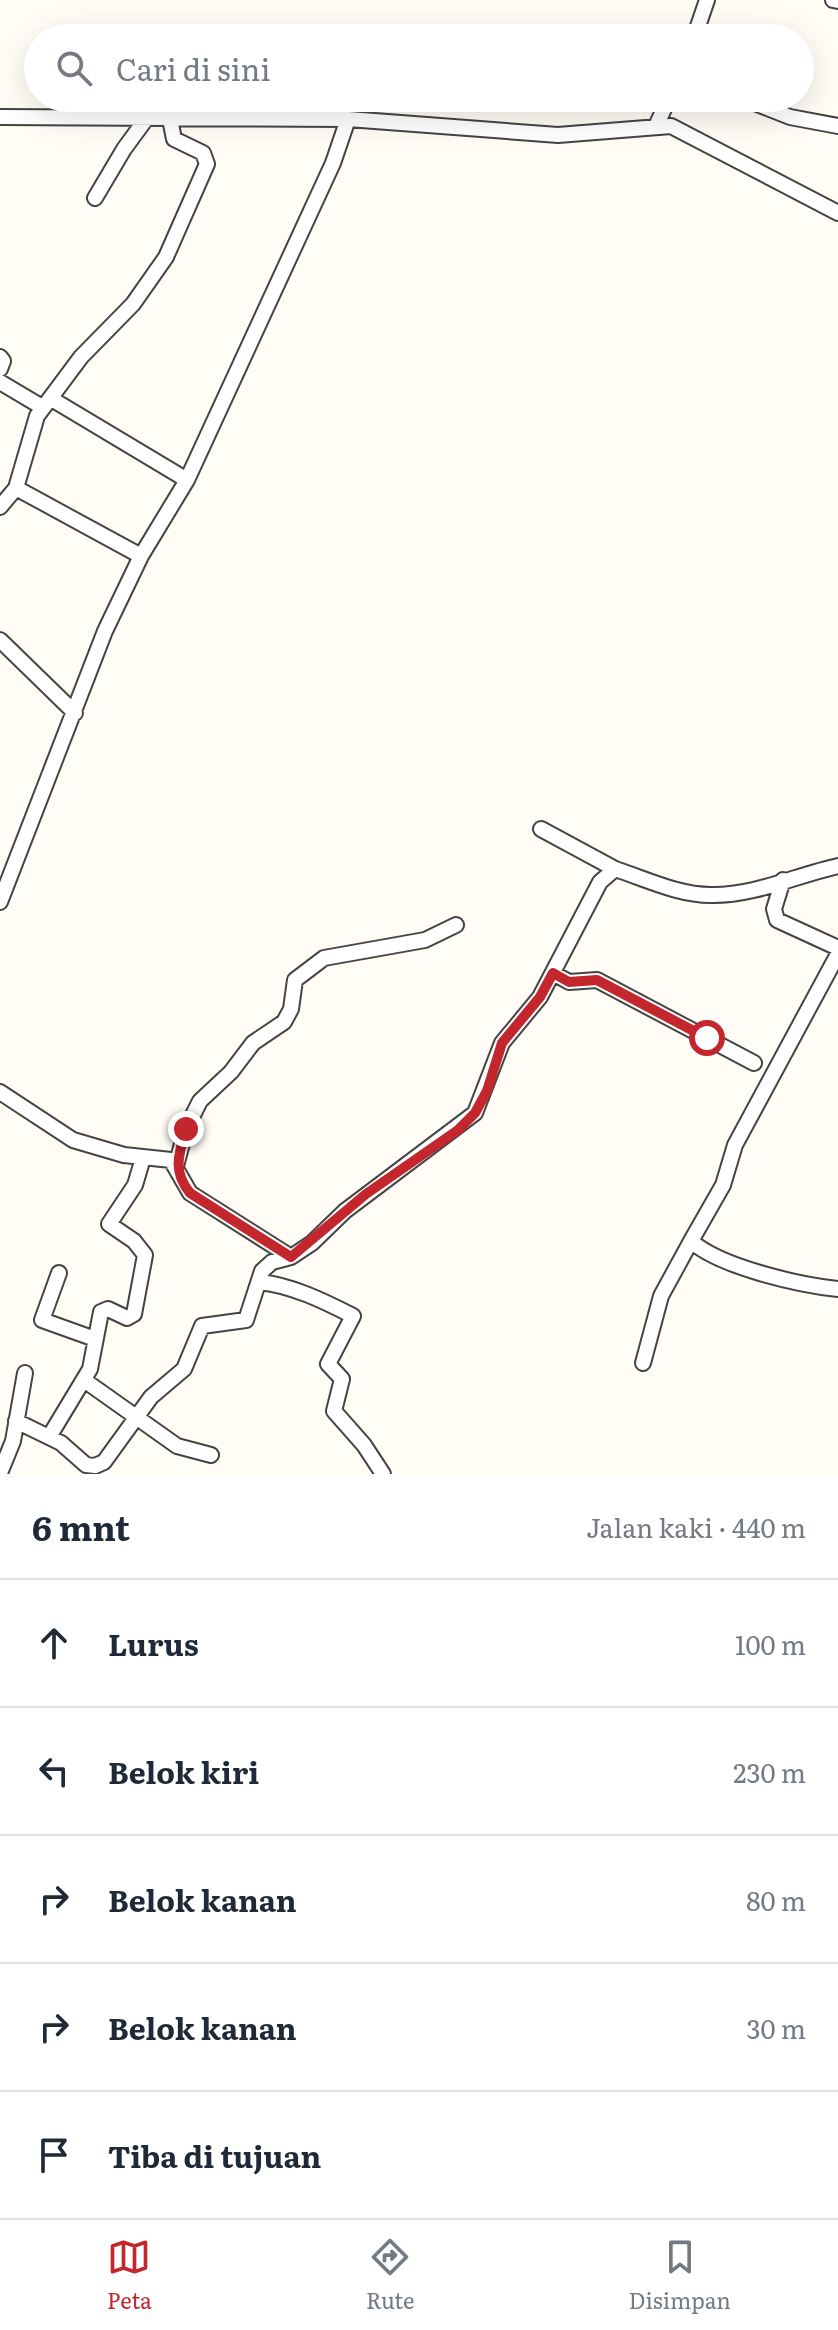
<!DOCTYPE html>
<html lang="id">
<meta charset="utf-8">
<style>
:root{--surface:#fff;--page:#f2f2f3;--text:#1f2937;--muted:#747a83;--line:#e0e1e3;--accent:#c4262e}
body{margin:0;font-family:Literata,serif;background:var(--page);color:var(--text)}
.stop{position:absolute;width:24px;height:24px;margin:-18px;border:6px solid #c4262e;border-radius:50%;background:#fff}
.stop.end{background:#c4262e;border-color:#fff;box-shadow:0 2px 8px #0008}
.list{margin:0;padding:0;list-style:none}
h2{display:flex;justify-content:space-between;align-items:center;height:104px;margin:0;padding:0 32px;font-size:34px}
h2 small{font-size:26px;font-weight:400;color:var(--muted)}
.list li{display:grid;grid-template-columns:52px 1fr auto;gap:24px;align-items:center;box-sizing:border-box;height:128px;padding:0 32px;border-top:2px solid var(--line)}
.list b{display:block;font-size:30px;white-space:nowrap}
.list em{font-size:26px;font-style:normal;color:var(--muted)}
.icon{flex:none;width:44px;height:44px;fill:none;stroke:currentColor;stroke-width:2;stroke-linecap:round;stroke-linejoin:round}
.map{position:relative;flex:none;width:838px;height:1474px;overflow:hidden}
.search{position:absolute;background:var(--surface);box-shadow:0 8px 32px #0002;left:24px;right:24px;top:24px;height:88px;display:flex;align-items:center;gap:20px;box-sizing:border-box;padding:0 28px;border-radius:44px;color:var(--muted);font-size:30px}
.sheet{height:744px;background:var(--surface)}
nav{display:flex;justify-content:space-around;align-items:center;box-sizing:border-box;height:112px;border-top:2px solid var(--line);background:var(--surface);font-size:22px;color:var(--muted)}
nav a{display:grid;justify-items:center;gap:4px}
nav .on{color:var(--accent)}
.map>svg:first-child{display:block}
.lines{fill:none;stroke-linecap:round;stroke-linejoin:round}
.minor-casing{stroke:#444;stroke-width:18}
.minor{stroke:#fff;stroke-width:14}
.route{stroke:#c4262e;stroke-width:10}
</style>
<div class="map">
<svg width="838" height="1474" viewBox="0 0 838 1474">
<rect width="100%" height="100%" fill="#fffdf5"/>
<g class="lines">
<defs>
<path id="minor" d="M833 0 838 1
M694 38 707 0
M742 98 790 117 838 126
M0 117 348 119 558 135 671 126 838 213
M657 124 669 98
M95 198 124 149 146 119
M0 357 3 361 0 369
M0 382 42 407
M50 398 187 480
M16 488 141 556
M0 507 16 488 37 416 81 357 133 304 166 257 207 164 203 153 174 139 170 119
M0 640 75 713
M541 829 615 869
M783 880 774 909 777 920 838 948
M0 902 105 631 141 556 187 480 333 163 348 119
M838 954 735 1145 723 1185 691 1241C720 1267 799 1285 838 1289
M553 973 569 982 597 980 754 1063
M0 1092 73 1140 124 1155 171 1160 190 1193 291 1257
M176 1166 186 1129 200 1101 231 1072 253 1043 284 1022 291 1009 295 980 324 958 425 940 456 925
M59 1273 42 1320 95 1339
M259 1282C291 1285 324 1301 353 1316L328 1364 342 1379 334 1411 364 1445 383 1474
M643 1363 661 1296 691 1241
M84 1380 177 1446 211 1455
M16 1421 61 1443 86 1465 95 1466 104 1462 151 1397 184 1369 202 1326 246 1320 262 1271 272 1262 291 1257 312 1243 345 1211 475 1113 502 1043 540 997 600 882 615 869C646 879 678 895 711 895 754 896 797 875 838 866
M49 1437 90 1369 101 1312 108 1309 127 1318 134 1314 145 1255 134 1241 109 1224 135 1185 143 1158
M0 1473 13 1441 25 1373"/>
</defs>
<!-- minor casing -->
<use href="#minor" class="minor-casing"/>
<!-- minor -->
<use href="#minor" class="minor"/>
</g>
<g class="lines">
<!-- route -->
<path class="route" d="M186 1129C179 1153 172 1171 190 1193L291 1257 366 1194 458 1130 475 1113 487 1091 502 1043 540 997 553 973 569 982 597 980 707 1038"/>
</g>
</svg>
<div class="stop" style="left:707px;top:1038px"></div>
<div class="stop end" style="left:186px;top:1129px"></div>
<div class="search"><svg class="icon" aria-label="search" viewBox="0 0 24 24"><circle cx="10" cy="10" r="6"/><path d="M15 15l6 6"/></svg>Cari di sini</div>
</div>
<section class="sheet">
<h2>6 mnt<small>Jalan kaki · 440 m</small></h2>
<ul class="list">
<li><svg class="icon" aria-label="ahead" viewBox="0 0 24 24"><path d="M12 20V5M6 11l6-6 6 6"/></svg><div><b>Lurus</b></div><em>100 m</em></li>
<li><svg class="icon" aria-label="left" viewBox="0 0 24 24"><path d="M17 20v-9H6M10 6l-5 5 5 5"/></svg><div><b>Belok kiri</b></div><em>230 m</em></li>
<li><svg class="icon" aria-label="right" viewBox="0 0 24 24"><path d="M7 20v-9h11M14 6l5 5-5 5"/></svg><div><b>Belok kanan</b></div><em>80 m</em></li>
<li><svg class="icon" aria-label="right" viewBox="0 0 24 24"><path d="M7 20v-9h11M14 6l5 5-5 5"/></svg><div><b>Belok kanan</b></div><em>30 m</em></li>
<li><svg class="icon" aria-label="arrive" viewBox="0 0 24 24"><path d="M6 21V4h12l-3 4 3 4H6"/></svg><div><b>Tiba di tujuan</b></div></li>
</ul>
</section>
<nav>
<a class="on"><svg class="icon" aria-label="map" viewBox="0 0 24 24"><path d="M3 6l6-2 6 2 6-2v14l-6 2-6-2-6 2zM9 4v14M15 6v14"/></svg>Peta</a>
<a><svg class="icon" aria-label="directions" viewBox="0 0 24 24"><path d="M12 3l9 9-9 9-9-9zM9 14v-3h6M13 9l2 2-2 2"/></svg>Rute</a>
<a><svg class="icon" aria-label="saved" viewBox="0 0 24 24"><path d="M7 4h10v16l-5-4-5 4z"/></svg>Disimpan</a>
</nav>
